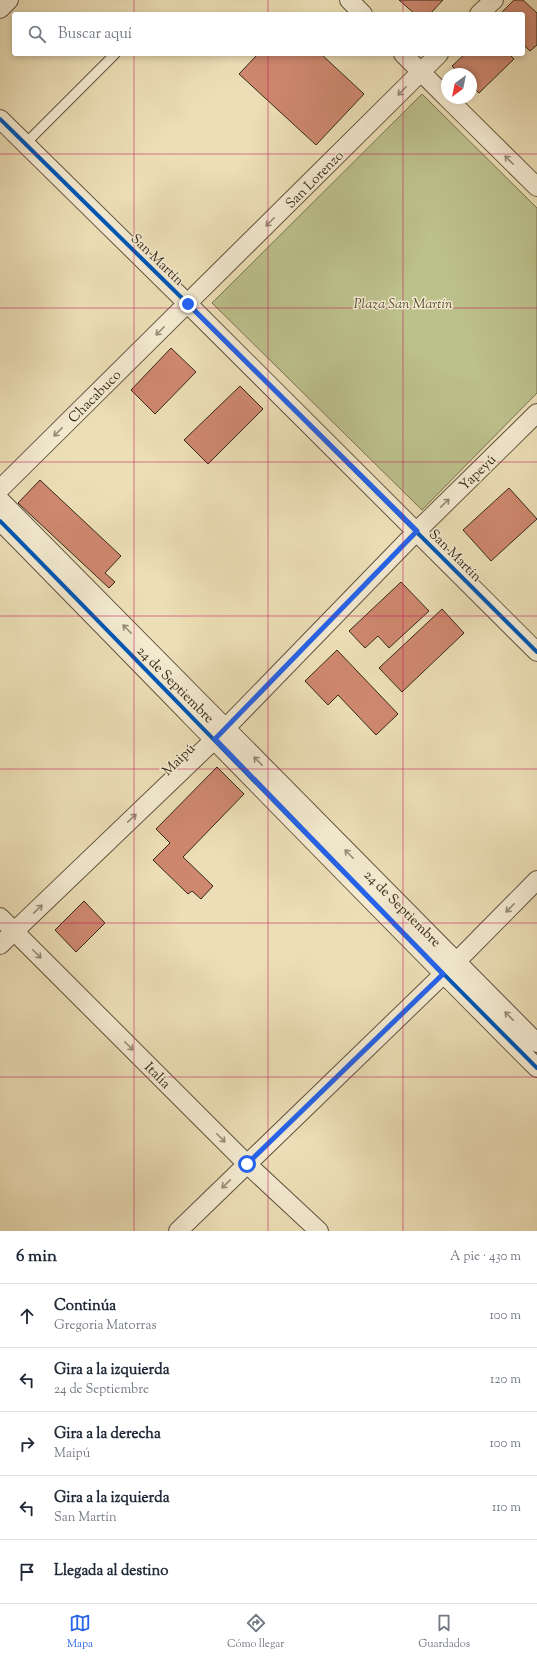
<!DOCTYPE html>
<html lang="es">
<meta charset="utf-8">
<style>
:root{--surface:#fff;--page:#f2f2f3;--text:#1f2937;--muted:#747a83;--line:#e0e1e3;--accent:#2563eb}
body{margin:0;font-family:"Sorts Mill Goudy",serif;background:var(--page);color:var(--text)}
.compass{position:absolute;left:441px;top:68px;width:36px;height:36px;border-radius:50%;background:var(--surface);box-shadow:0 2px 6px #0003;rotate:213deg}
.stop{position:absolute;width:12px;height:12px;margin:-9px;border:3px solid #2563eb;border-radius:50%;background:#fff}
.stop.end{background:#2563eb;border-color:#fff;box-shadow:0 1px 4px #0008}
.list{margin:0;padding:0;list-style:none}
h2{display:flex;justify-content:space-between;align-items:center;height:52px;margin:0;padding:0 16px;font-size:17px}
h2 small{font-size:13px;font-weight:400;color:var(--muted)}
.list li{display:grid;grid-template-columns:26px 1fr auto;gap:12px;align-items:center;box-sizing:border-box;height:64px;padding:0 16px;border-top:1px solid var(--line)}
.list b{display:block;font-size:15px;white-space:nowrap}
.list p{margin:0;font-size:13px;white-space:nowrap;color:var(--muted)}
.list em{font-size:13px;font-style:normal;color:var(--muted)}
.icon{flex:none;width:22px;height:22px;fill:none;stroke:currentColor;stroke-width:2;stroke-linecap:round;stroke-linejoin:round}
.map{position:relative;flex:none;width:537px;height:1231px;overflow:hidden}
.search{position:absolute;background:var(--surface);box-shadow:0 2px 6px #0003;left:12px;right:12px;top:12px;height:44px;display:flex;align-items:center;gap:10px;box-sizing:border-box;padding:0 14px;border-radius:4px;color:var(--muted);font-size:15px}
.sheet{height:372px;background:var(--surface)}
nav{display:flex;justify-content:space-around;align-items:center;box-sizing:border-box;height:56px;border-top:1px solid var(--line);background:var(--surface);font-size:11px;color:var(--muted)}
nav a{display:grid;justify-items:center;gap:2px}
nav .on{color:var(--accent)}
.map>svg:first-child{display:block}
.green{fill:#bcc08b;stroke:#787452}
.building{fill:#ce886f;stroke:#35291a}
.lines{fill:none;stroke-linecap:round;stroke-linejoin:round}
.lane-casing{stroke:#635641;stroke-width:11}
.street-casing{stroke:#635641;stroke-width:20}
.lane{stroke:#f3ead0;stroke-width:9}
.street{stroke:#f3ead0;stroke-width:18}
.cycleway-casing{stroke:#f3ead0;stroke-width:6}
.cycleway{stroke:#0057b8;stroke-width:4}
.oneway{stroke:#948a75}
.route{stroke:#2563eb;stroke-width:5}
.grid{fill:none;stroke:#c2185b;stroke-width:1;stroke-opacity:0.55}
.labels{text-anchor:middle;stroke-width:3;stroke-linejoin:round;paint-order:stroke}
.street-label{font-size:14px;fill:#35291a;stroke:#f3ead0}
.park-label{font-size:14px;font-style:italic;fill:#574f36;stroke:#f3ead0}
</style>
<div class="map">
<svg width="537" height="1231" viewBox="0 0 537 1231">
<rect width="100%" height="100%" fill="#ecdeb6"/>
<filter id="stains"><feTurbulence type="fractalNoise" baseFrequency=".005" numOctaves="4"/><feColorMatrix values="0 0 0 0 .2 0 0 0 0 .09 0 0 0 0 .02 0 0 0 .5 -.17"/></filter>
<radialGradient id="worn" r=".72"><stop offset=".6" stop-color="#630" stop-opacity="0"/><stop offset="1" stop-color="#630" stop-opacity=".3"/></radialGradient>
<!-- green -->
<path class="green" d="M422 94 537 208V393L422 510 212 303Z"/>
<!-- building -->
<path class="building" d="M399 0H443L430 14H415Z
M514 0H523L537 13V45L530 51 523 44V14H500Z
M258 54H321L364 94 316 145 239 74Z
M465 54H483L484 56 486 54H509L514 59 479 93 471 85V74H460L452 66Z
M171 348 196 372 155 414 131 390Z
M240 386 263 409 208 464 184 440Z
M40 480 121 556 105 573 115 582 109 588 18 503Z
M509 488 537 519 491 561 463 530Z
M401 582 429 611 389 648 378 636 365 648 349 631Z
M442 609 464 633 402 692 379 668Z
M337 650 398 714 376 735 338 695 328 705 305 681Z
M217 767 244 794 183 857 213 886 201 899 192 891 188 894 153 860 170 843 156 829Z
M84 901 105 923 76 952 55 930Z"/>
<g class="lines">
<defs>
<path id="lane" d="M25 144 115 54"/>
<path id="street" d="M349 0 363 14
M0 9 9 0
M479 14 494 0
M403 54 447 98
M447 98 537 187
M0 119 188 304 537 652
M0 489 439 54
M0 500 537 1043
M0 521C179 703 356 887 537 1068
M0 917 247 1164 319 1231
M0 945 215 739 417 531 537 413
M178 1231 456 962 537 880"/>
</defs>
<!-- lane casing -->
<use href="#lane" class="lane-casing"/>
<!-- street casing -->
<use href="#street" class="street-casing"/>
<!-- lane -->
<use href="#lane" class="lane"/>
<!-- street -->
<use href="#street" class="street"/>
<defs>
<path id="cycleway" d="M0 119 188 304 537 652
M0 521C179 703 356 887 537 1068"/>
</defs>
<!-- cycleway casing -->
<use href="#cycleway" class="cycleway-casing"/>
<!-- cycleway -->
<use href="#cycleway" class="cycleway"/>
</g>
<!-- one-way arrows -->
<defs><path id="oneway-shaft" d="M-6 0H5M1.5-3L5.5 0L1.5 3" fill="none" stroke-width="1.6" stroke-linecap="round" stroke-linejoin="round"/></defs>
<g class="oneway">
<use href="#oneway-shaft" transform="translate(402 91) rotate(135)"/>
<use href="#oneway-shaft" transform="translate(509 160) rotate(-135)"/>
<use href="#oneway-shaft" transform="translate(270 222) rotate(135)"/>
<use href="#oneway-shaft" transform="translate(160 331) rotate(135)"/>
<use href="#oneway-shaft" transform="translate(58 432) rotate(135)"/>
<use href="#oneway-shaft" transform="translate(445 503) rotate(-44)"/>
<use href="#oneway-shaft" transform="translate(127 629) rotate(-135)"/>
<use href="#oneway-shaft" transform="translate(258 761) rotate(-135)"/>
<use href="#oneway-shaft" transform="translate(132 818) rotate(-44)"/>
<use href="#oneway-shaft" transform="translate(349 854) rotate(-135)"/>
<use href="#oneway-shaft" transform="translate(510 908) rotate(135)"/>
<use href="#oneway-shaft" transform="translate(38 909) rotate(-44)"/>
<use href="#oneway-shaft" transform="translate(37 954) rotate(45)"/>
<use href="#oneway-shaft" transform="translate(509 1016) rotate(-135)"/>
<use href="#oneway-shaft" transform="translate(129 1046) rotate(45)"/>
<use href="#oneway-shaft" transform="translate(221 1138) rotate(45)"/>
<use href="#oneway-shaft" transform="translate(226 1184) rotate(136)"/>
</g>
<g class="lines">
<!-- route -->
<path class="route" d="M188 304 417 531 215 739 443 974 247 1164"/>
</g>
<!-- grid -->
<path class="grid" d="M134 0V14M268 0V14M403 0V14M134 54V1231M268 54V1231M403 54V1231M0 154H537M0 308H537M0 462H537M0 616H537M0 769H537M0 923H537M0 1077H537"/>
<g class="labels">
<!-- street labels -->
<g class="street-label">
<text transform="translate(314 179) rotate(-45)" y="5">San Lorenzo</text>
<text transform="translate(158 259) rotate(44)" y="5">San Martín</text>
<text transform="translate(94 396) rotate(-45)" y="5">Chacabuco</text>
<text transform="translate(477 472) rotate(-44)" y="5">Yapeyú</text>
<text transform="translate(456 555) rotate(45)" y="5">San Martín</text>
<text transform="translate(176 684) rotate(45)" y="5">24 de Septiembre</text>
<text transform="translate(178 759) rotate(-44)" y="5">Maipú</text>
<text transform="translate(403 908) rotate(45)" y="5">24 de Septiembre</text>
<text transform="translate(158 1075) rotate(45)" y="5">Italia</text>
</g>
<!-- park labels -->
<g class="park-label">
<text x="403" y="308">Plaza San Martín</text>
</g>
</g>
<rect width="100%" height="100%" filter="url(#stains)"/>
<rect width="100%" height="100%" fill="url(#worn)"/>
</svg>
<svg class="compass" viewBox="-18 -18 36 36"><path d="M0-13l5 13h-10z" fill="#e53935"/><path d="M0 13l5-13h-10z" fill="#747a83"/></svg>
<div class="stop" style="left:247px;top:1164px"></div>
<div class="stop end" style="left:188px;top:304px"></div>
<div class="search"><svg class="icon" aria-label="search" viewBox="0 0 24 24"><circle cx="10" cy="10" r="6"/><path d="M15 15l6 6"/></svg>Buscar aquí</div>
</div>
<section class="sheet">
<h2>6 min<small>A pie · 430 m</small></h2>
<ul class="list">
<li><svg class="icon" aria-label="ahead" viewBox="0 0 24 24"><path d="M12 20V5M6 11l6-6 6 6"/></svg><div><b>Continúa</b><p>Gregoria Matorras</p></div><em>100 m</em></li>
<li><svg class="icon" aria-label="left" viewBox="0 0 24 24"><path d="M17 20v-9H6M10 6l-5 5 5 5"/></svg><div><b>Gira a la izquierda</b><p>24 de Septiembre</p></div><em>120 m</em></li>
<li><svg class="icon" aria-label="right" viewBox="0 0 24 24"><path d="M7 20v-9h11M14 6l5 5-5 5"/></svg><div><b>Gira a la derecha</b><p>Maipú</p></div><em>100 m</em></li>
<li><svg class="icon" aria-label="left" viewBox="0 0 24 24"><path d="M17 20v-9H6M10 6l-5 5 5 5"/></svg><div><b>Gira a la izquierda</b><p>San Martín</p></div><em>110 m</em></li>
<li><svg class="icon" aria-label="arrive" viewBox="0 0 24 24"><path d="M6 21V4h12l-3 4 3 4H6"/></svg><div><b>Llegada al destino</b></div></li>
</ul>
</section>
<nav>
<a class="on"><svg class="icon" aria-label="map" viewBox="0 0 24 24"><path d="M3 6l6-2 6 2 6-2v14l-6 2-6-2-6 2zM9 4v14M15 6v14"/></svg>Mapa</a>
<a><svg class="icon" aria-label="directions" viewBox="0 0 24 24"><path d="M12 3l9 9-9 9-9-9zM9 14v-3h6M13 9l2 2-2 2"/></svg>Cómo llegar</a>
<a><svg class="icon" aria-label="saved" viewBox="0 0 24 24"><path d="M7 4h10v16l-5-4-5 4z"/></svg>Guardados</a>
</nav>
